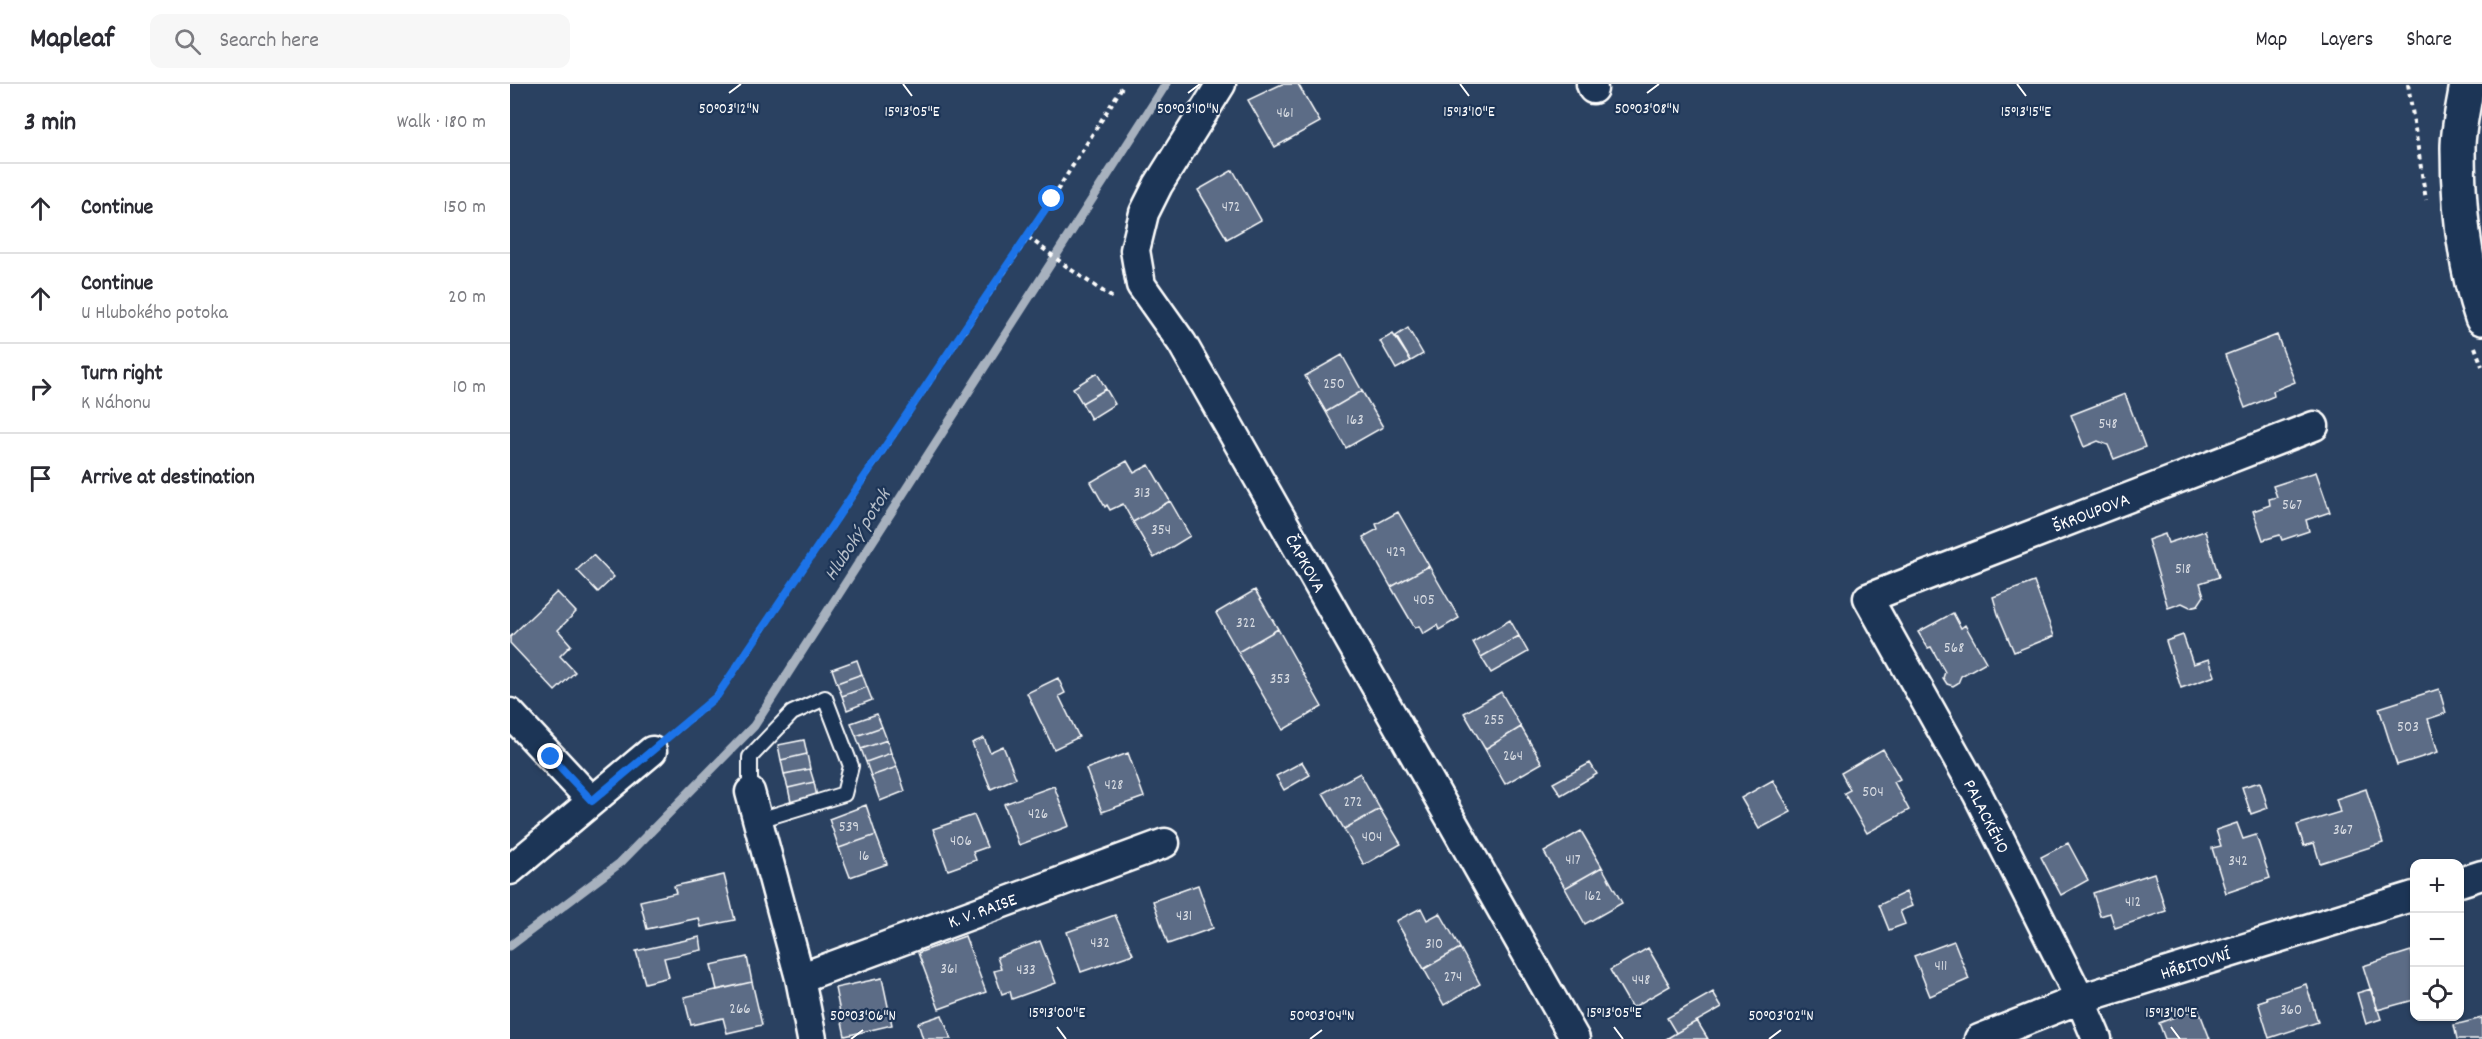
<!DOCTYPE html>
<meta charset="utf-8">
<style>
:root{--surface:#fff;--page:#f7f7f7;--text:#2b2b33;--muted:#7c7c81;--line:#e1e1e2}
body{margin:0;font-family:Dekko,sans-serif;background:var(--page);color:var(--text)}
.controls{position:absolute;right:18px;bottom:18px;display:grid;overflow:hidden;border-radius:12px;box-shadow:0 2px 4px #0004}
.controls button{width:54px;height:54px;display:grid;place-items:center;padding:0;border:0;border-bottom:2px solid var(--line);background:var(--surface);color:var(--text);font:30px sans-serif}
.stop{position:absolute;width:18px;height:18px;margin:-14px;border:4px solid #1a73e8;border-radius:50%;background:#fff}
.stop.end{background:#1a73e8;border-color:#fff;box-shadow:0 2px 6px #0008}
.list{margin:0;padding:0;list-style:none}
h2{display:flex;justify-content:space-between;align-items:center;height:78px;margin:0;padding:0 24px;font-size:26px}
h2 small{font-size:20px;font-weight:400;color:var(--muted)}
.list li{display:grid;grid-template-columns:39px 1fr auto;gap:18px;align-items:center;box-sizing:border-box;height:90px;padding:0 24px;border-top:2px solid var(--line)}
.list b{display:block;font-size:22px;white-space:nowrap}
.list p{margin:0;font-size:20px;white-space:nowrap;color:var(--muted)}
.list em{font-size:20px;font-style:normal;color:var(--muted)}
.icon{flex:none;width:33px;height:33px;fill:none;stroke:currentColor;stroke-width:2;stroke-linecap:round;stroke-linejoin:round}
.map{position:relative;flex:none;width:1972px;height:955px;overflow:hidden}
header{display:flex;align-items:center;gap:36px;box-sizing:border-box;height:84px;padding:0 30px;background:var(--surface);border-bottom:2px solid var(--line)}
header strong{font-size:28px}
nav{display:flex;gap:33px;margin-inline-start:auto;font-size:21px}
.search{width:420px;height:54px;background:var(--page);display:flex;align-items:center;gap:15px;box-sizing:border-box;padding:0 21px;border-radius:12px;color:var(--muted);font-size:22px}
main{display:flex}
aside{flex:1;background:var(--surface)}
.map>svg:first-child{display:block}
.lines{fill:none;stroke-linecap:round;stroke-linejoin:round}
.stream{stroke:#a7b1be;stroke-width:9}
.building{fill:#5b6c86;stroke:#fff;stroke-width:1.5}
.service-casing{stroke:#fff;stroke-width:18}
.minor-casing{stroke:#fff;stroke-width:33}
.secondary-casing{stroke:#fff;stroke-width:38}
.path{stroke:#fff;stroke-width:4;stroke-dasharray:4.5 4.5;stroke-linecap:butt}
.service{stroke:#1d3557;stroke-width:14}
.minor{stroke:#1d3557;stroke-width:28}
.secondary{stroke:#1d3557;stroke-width:33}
.route{stroke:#1a73e8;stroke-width:8}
.ticks{fill:none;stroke:#fff;stroke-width:2}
.labels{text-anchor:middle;stroke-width:4.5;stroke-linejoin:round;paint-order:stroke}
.number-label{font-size:15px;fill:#d6dae1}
.street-label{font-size:18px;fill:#fff;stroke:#1d3557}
.water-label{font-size:20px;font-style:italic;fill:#b6bec8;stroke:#1d3557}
.ticks-label{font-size:15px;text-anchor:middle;fill:#fff;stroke:#1d3557;stroke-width:4.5;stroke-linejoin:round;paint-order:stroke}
</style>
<header>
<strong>Mapleaf</strong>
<div class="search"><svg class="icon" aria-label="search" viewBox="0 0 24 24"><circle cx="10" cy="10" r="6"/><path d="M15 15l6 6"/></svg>Search here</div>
<nav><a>Map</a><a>Layers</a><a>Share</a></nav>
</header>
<main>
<aside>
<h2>3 min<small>Walk · 180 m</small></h2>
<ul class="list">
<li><svg class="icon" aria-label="ahead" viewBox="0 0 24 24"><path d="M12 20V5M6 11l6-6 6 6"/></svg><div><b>Continue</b></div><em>150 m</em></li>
<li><svg class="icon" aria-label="ahead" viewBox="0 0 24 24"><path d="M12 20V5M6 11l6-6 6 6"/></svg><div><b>Continue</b><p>U Hlubokého potoka</p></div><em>20 m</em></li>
<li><svg class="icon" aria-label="right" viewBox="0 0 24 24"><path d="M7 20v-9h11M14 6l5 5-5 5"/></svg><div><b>Turn right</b><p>K Náhonu</p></div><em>10 m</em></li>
<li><svg class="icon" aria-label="arrive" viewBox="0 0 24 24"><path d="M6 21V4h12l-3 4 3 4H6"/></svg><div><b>Arrive at destination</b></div></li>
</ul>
</aside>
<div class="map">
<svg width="1972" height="955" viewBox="0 0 1972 955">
<rect width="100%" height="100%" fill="#2a4161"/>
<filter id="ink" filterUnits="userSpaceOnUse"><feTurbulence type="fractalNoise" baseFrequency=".0167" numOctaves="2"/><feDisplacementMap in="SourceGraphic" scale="12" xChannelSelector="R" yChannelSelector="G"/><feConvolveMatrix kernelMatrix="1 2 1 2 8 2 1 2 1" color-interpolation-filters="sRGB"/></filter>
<g filter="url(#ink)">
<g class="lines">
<!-- stream -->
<path class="stream" d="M0 862 110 779 244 642 656 0"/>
</g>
<!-- building -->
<path class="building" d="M772 0H788L810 38 765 63 738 16Z
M723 86 751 136 717 155 688 106Z
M898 244 913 270 901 277 886 252Z
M883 250 901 277 886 285 870 257Z
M1767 251 1785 298 1763 307 1764 312 1735 324 1715 271Z
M832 271 852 307 816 328 795 292Z
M587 289 596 305 572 319 563 304Z
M596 305 605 320 581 335 572 319Z
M852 307 873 343 836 364 816 328Z
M1615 310 1635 363 1604 375 1598 361 1588 357 1574 363 1561 331Z
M617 377 624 389 639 381 660 417 623 438 613 420 600 426 597 421 595 423 581 398Z
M1806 388 1820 428 1796 436 1799 447 1772 456 1770 451 1753 456 1743 427 1760 421 1759 415 1767 413 1763 402Z
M660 417 680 452 644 474 623 438Z
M888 428 919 482 881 503 853 453 868 445 866 440Z
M1695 447 1709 493 1690 499 1694 512 1688 521 1680 523 1672 519 1658 524 1638 456 1655 450 1658 459Z
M83 471 104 493 88 508 67 486Z
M919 482 949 534 929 546 927 541 913 550 909 542 905 544 881 503Z
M1524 498 1544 552 1504 568 1488 530 1483 513Z
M745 506 768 545 728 568 706 529Z
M47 508 66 528 48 546 61 561 50 572 65 588 45 607 0 559V553Z
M1443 529 1451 544 1455 541 1476 578 1451 592 1448 599 1443 602 1437 600 1433 594 1435 588 1421 563 1418 564 1408 548Z
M1000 536 1009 552 971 573 963 558Z
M768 545 812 623 773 646 728 568Z
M1673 551 1683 580 1699 575 1705 592 1671 604 1656 557Z
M1009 552 1018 568 981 589 971 573Z
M347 576 352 590 327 599 322 585Z
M352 590 357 603 332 612 327 599Z
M548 594 555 609 549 612 569 653 544 665 517 609Z
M357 603 362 616 337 626 332 612Z
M1929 605 1936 629 1918 635 1928 668 1887 681 1869 624Z
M991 608 1011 643 975 665 954 629Z
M367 630 372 643 346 652 341 639Z
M372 643 377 656 351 665 346 652Z
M1011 643 1032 679 995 700 975 665Z
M474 654 480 668 493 662 506 694 481 705 462 659Z
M294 656 297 670 271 676 268 661Z
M377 656 381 669 356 678 351 665Z
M1373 665 1390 695 1384 698 1399 726 1357 749 1334 709 1340 706 1331 689Z
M381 669 387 683 361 692 356 678Z
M618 669 634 713 592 728 576 685Z
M297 670 300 685 274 690 271 676Z
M792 678 800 691 774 706 766 692Z
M1080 679 1087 690 1051 711 1043 699Z
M387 683 395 707 370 717 361 692Z
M300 685 304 698 278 704 274 690Z
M850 689 870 725 834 745 813 709Z
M1263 696 1281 728 1249 745 1231 714Z
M304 698 307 713 281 718 278 704Z
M1750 698 1758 724 1741 730 1732 703Z
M544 702 559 742 509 761 494 720Z
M1856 705 1873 759 1810 779 1804 759 1794 762 1787 741 1830 728 1826 715Z
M356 721 366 751 329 764 319 735Z
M870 725 891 760 854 781 834 745Z
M464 731 477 763 463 768 466 776 438 786 423 745Z
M1727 739 1733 755 1746 751 1760 794 1716 809 1702 764 1711 762 1706 746Z
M1071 747 1092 783 1055 804 1034 768Z
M366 751 377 780 340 793 329 764Z
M1558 759 1578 796 1551 811 1531 773Z
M1092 783 1112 819 1075 840 1055 804Z
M1644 789 1656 827 1605 844 1600 829 1590 832 1583 809Z
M214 791 225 836 191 843 189 834 137 845 130 817 166 809 164 802Z
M688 801 703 844 658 860 643 817Z
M1396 808 1402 822 1390 827 1395 840 1379 846 1369 821Z
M911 824 917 836 930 829 950 864 914 885 886 837Z
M605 831 623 870 571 888 557 848Z
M455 852 476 908 429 925 408 869Z
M190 853 192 866 154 874 159 893 135 899 126 867Z
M530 857 546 899 502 915 500 907 492 910 484 887 491 885 487 873Z
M1444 857 1459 895 1420 912 1404 872Z
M950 864 970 900 934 921 914 885Z
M1138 864 1160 902 1122 924 1100 886Z
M1901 867 1904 879V916L1867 926 1853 882Z
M237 873 242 898 207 906 201 881Z
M372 894 382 941 335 952 325 904Z
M242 898 252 941 217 949 213 934 181 941 174 913Z
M1796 900 1808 938 1759 954 1748 918 1757 915 1756 913Z
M1861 905 1871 935 1856 940 1847 909Z
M1203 908 1212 923 1166 949 1157 934Z
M1688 924 1700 955H1655L1649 939Z
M432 931 441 955H413L408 939Z
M1972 934V955H1947L1944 941Z
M1187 937 1198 955H1156L1166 949Z"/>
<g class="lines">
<defs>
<path id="service" d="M240 708V673L282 629 315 614 341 682 334 710 249 736"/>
<path id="minor" d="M711 0 648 101 634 129 625 166 631 201 672 259 1065 955
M1081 0 1083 5
M0 629 82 717
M240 708 290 894 302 955
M0 786 142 667
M1950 798 1972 791
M290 894 655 759
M1469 955 1570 915 1904 812
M1587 955 1570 915 1468 711 1358 514 1804 342"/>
<path id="secondary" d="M1957 0C1954 21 1948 43 1948 64 1948 121 1954 181 1972 234"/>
</defs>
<!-- service casing -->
<use href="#service" class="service-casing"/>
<!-- minor casing -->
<use href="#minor" class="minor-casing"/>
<!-- secondary casing -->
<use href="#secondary" class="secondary-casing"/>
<!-- path -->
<path class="path" d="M1898 0 1916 116
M518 153 560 185 603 214
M1965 263 1972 282
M164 649 207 612 518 153 614 0"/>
<!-- service -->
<use href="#service" class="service"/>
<!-- minor -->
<use href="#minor" class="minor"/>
<!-- secondary -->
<use href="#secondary" class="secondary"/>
</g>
</g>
<g class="lines" filter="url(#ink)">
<!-- route -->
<path class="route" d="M41 673 82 717 207 612 542 115"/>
</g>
<!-- ticks -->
<path class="ticks" d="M393 0 402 12M950 0 959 12M1507 0 1516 12M219 9 231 0M678 9 690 0M1137 9 1149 0M547 943 556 955M1104 943 1113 955M1661 943 1670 955M341 955 353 946M800 955 812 946M1259 955 1271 946"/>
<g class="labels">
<!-- number labels -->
<g class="number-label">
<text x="775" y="33">461</text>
<text x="721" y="127">472</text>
<text x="824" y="304">250</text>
<text x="845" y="340">163</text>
<text x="1598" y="344">548</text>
<text x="632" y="413">313</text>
<text x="1782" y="425">567</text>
<text x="651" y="450">354</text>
<text x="886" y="472">429</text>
<text x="1673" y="489">518</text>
<text x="914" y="520">405</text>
<text x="736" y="543">322</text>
<text x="1444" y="568">568</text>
<text x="770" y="599">353</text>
<text x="984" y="640">255</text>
<text x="1898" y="647">503</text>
<text x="1003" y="676">264</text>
<text x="604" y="705">428</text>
<text x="1363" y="712">504</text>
<text x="843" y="722">272</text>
<text x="528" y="734">426</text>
<text x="339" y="747">539</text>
<text x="1833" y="750">367</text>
<text x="862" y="757">404</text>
<text x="451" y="761">406</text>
<text x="354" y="776">16</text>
<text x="1063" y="780">417</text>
<text x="1728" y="781">342</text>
<text x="1083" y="816">162</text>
<text x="1623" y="822">412</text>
<text x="674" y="836">431</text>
<text x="590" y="863">432</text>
<text x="924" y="864">310</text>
<text x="1431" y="886">411</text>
<text x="439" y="889">361</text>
<text x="516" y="890">433</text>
<text x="943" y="897">274</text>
<text x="1131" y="900">448</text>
<text x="230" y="929">266</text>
<text x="1781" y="930">360</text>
</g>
<!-- street labels -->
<g class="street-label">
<text transform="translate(1581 428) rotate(-21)" y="6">ŠKROUPOVA</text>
<text transform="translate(796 479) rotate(61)" y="6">ČAPKOVA</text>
<text transform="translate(1477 732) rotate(63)" y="6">PALACKÉHO</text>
<text transform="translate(472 826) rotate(-20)" y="6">K. V. RAISE</text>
<text transform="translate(1685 879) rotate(-17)" y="6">HŘBITOVNÍ</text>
</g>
<!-- water labels -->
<g class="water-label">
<text transform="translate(346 450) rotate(-57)" y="7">Hluboký potok</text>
</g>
</g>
<g class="ticks-label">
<text x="219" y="29">50°03'12"N</text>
<text x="678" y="29">50°03'10"N</text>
<text x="1137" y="29">50°03'08"N</text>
<text x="402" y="32">15°13'05"E</text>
<text x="959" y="32">15°13'10"E</text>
<text x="1516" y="32">15°13'15"E</text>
<text x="547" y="933">15°13'00"E</text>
<text x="1104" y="933">15°13'05"E</text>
<text x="1661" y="933">15°13'10"E</text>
<text x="353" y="936">50°03'06"N</text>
<text x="812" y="936">50°03'04"N</text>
<text x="1271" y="936">50°03'02"N</text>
</g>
</svg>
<div class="controls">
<button>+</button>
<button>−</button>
<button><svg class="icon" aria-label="locate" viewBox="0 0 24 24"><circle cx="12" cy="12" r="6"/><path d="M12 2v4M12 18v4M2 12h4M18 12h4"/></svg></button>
</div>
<div class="stop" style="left:542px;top:115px"></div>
<div class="stop end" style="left:41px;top:673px"></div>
</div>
</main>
